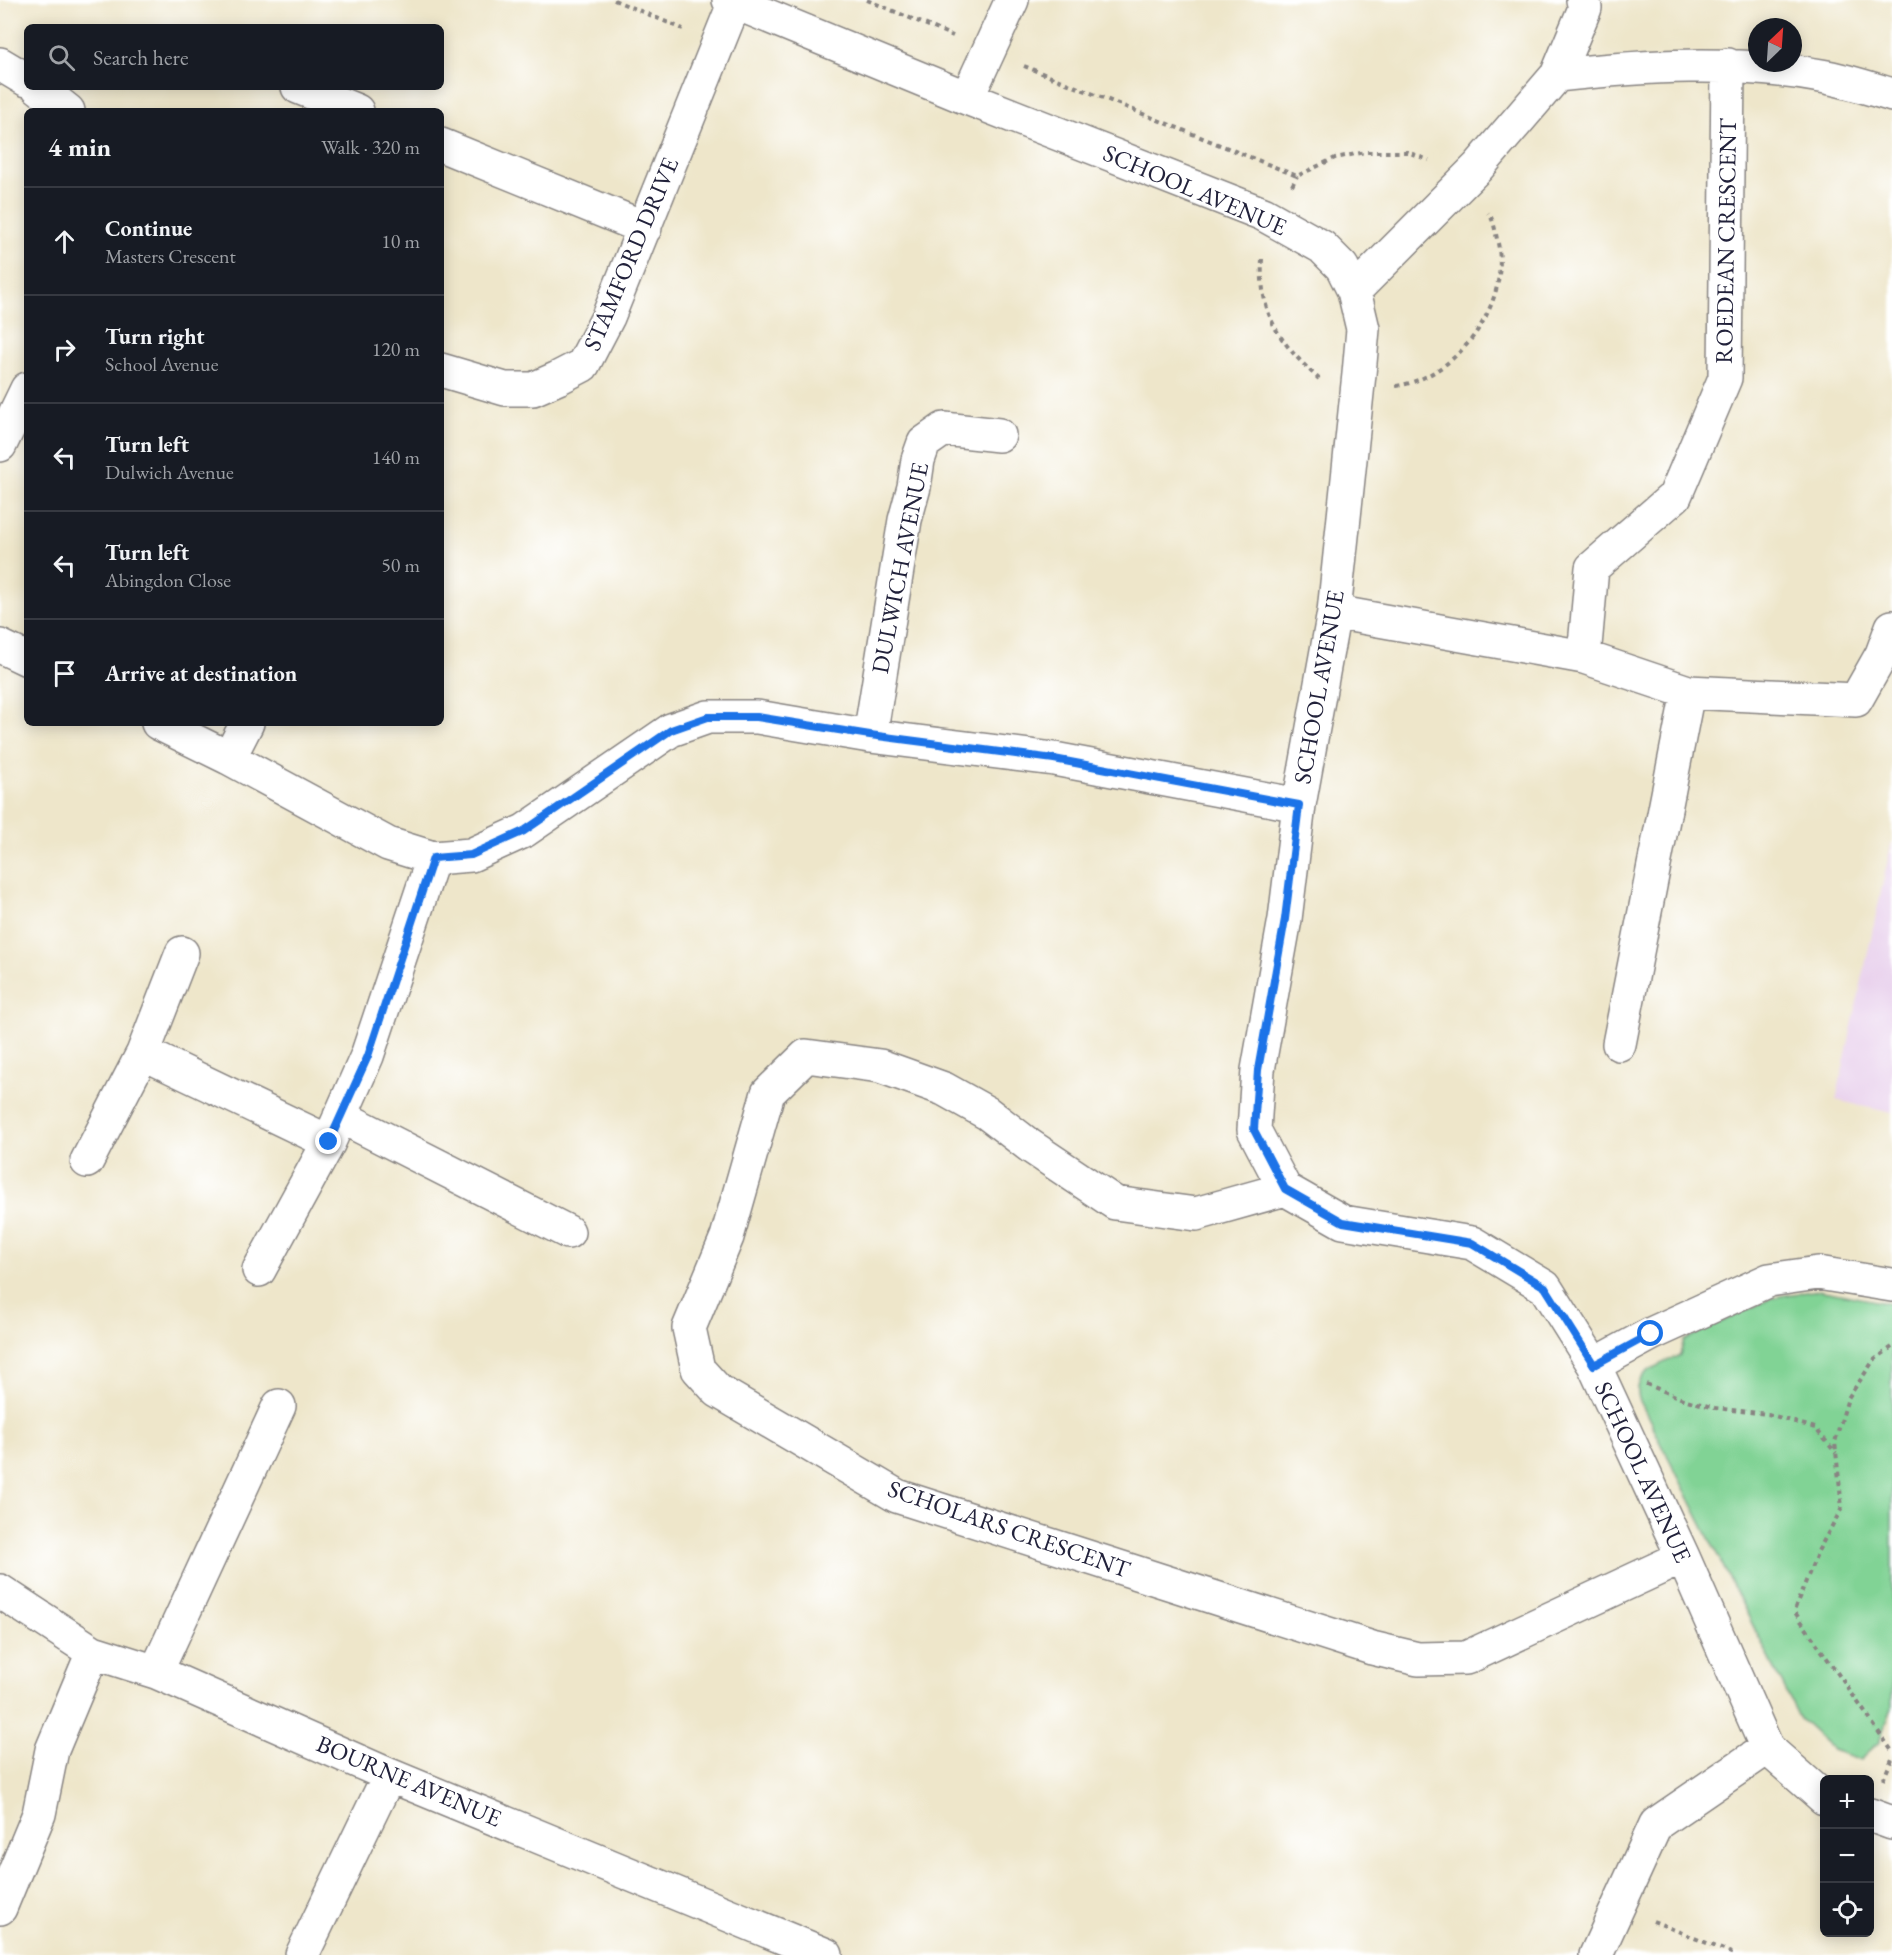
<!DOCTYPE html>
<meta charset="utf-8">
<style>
:root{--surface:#171b24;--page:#242831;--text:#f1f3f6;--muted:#9ea1a6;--line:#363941}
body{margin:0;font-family:"EB Garamond",serif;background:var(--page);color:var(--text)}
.controls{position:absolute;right:18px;bottom:18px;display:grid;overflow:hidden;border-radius:9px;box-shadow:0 3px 15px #0003}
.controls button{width:54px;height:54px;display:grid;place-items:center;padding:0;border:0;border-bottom:2px solid var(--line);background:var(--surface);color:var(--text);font:30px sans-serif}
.compass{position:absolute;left:1748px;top:18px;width:54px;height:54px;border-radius:50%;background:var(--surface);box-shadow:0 3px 15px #0003;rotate:25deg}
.stop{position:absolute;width:18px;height:18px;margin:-14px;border:4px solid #1a73e8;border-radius:50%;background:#fff}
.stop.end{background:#1a73e8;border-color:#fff;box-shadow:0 2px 6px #0008}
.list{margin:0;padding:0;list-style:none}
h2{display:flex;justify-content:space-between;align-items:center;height:78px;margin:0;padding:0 24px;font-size:26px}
h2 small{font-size:20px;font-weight:400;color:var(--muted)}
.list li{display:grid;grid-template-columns:39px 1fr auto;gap:18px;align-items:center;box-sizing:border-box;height:108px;padding:0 24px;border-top:2px solid var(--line)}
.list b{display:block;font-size:22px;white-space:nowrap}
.list p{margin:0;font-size:20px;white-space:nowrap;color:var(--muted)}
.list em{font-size:20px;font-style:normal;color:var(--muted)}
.icon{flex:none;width:33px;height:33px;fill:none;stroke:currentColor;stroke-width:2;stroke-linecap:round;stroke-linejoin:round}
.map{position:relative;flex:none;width:1892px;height:1955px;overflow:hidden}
.search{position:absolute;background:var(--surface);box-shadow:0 3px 15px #0003;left:24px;top:24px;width:420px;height:66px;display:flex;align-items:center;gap:15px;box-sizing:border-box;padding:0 21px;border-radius:9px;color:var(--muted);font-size:22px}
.panel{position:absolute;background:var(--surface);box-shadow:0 3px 15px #0003;left:24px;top:108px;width:420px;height:618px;border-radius:9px}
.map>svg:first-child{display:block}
.built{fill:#e9d2ed}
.green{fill:#81d395;stroke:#527a68;stroke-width:1.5}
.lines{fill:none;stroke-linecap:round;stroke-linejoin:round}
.minor-casing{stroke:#888482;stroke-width:36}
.path{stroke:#888482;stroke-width:4;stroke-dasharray:4.5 4.5;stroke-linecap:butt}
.minor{stroke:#fff;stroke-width:33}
.route{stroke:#1a73e8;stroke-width:8}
.labels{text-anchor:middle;stroke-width:4.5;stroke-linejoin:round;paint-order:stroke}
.street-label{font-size:24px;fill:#22223b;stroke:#fff}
</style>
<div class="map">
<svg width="1892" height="1955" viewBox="0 0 1892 1955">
<rect width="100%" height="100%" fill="#fff"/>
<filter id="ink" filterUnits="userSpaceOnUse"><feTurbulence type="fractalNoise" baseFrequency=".0167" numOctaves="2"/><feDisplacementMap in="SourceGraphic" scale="12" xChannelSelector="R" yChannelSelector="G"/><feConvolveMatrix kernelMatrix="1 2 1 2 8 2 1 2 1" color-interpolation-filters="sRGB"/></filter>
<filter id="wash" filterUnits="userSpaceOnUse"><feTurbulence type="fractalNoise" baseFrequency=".008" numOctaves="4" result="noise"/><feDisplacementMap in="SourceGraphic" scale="24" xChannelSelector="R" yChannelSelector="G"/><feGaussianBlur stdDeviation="1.35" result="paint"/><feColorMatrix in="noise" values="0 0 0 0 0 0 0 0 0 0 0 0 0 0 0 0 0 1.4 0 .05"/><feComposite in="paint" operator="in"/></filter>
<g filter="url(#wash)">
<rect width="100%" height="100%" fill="#eee6ca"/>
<!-- built -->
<path class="built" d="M1892 841V1113L1836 1100Z"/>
<!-- green -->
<path class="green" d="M1818 1290 1892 1304V1708L1879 1742 1860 1760 1833 1750 1800 1719 1639 1399C1632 1371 1659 1366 1680 1355L1684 1340 1774 1297Z"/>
</g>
<g filter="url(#ink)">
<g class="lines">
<defs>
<path id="minor" d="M729 0 967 98 1263 214 1322 247 1342 267 1354 291 1363 329 1359 374 1334 612 1299 805 1285 919 1258 1070 1254 1130 1285 1189 1343 1222 1472 1243 1545 1287 1594 1365 1683 1557 1767 1748 1824 1798
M0 64 27 80
M1557 75 1585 8 1583 0
M38 87 68 111
M298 87 357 111
M967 98 1012 0
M441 145 645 228
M1354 291 1478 167 1557 75C1644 66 1734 60 1821 76 1845 80 1869 88 1892 95
M441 370 505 389H533L558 378 583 365 608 317 734 4
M0 445 27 389
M1334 612 1584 657 1688 692 1856 700 1882 654 1892 627
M0 646 27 659
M1584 657 1592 568 1675 496 1725 378 1728 65
M158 723 229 758 388 844 433 858 471 855 524 831 671 730 708 717H757L870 736 1054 759 1299 805
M870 736 905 520 914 487 918 460 924 443 944 429 999 435
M229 758 247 723
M1619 1044 1688 692
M143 1053 329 1142
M340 1116 568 1232
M87 1161 143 1053 182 953
M1285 1189 1196 1214 1115 1203 1030 1146 987 1113 944 1089 880 1066 806 1056 768 1093 727 1237 689 1328 698 1369 718 1391 897 1496 1372 1648 1418 1659 1466 1658 1683 1557
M259 1270 329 1142 367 1056 433 858
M1594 1365 1651 1334 1769 1280 1818 1273 1892 1285
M0 1591 93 1652 156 1672 389 1775 826 1955
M156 1672 279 1406
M1870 1815 1892 1823
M0 1908 39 1814 52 1750 93 1652
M302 1955 389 1775
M1596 1955 1656 1824 1767 1748"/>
</defs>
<!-- minor casing -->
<use href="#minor" class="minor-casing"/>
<!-- path -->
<path class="path" d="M614 0 683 29
M867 0 953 36
M1024 66 1297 176 1335 158 1366 152H1407L1429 160
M1292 186 1297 176
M1262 259C1259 315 1279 342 1319 379
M1396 386C1459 377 1513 301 1497 239 1495 230 1494 220 1488 213
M1892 1347 1874 1360 1848 1398 1835 1442 1842 1508 1818 1551 1794 1611 1892 1751
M1646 1384 1683 1399 1715 1408 1768 1414 1815 1428 1836 1453
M1883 1780 1892 1759
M1653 1921 1736 1955"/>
<!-- minor -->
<use href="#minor" class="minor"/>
</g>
</g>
<g class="lines" filter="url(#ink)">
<!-- route -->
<path class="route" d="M329 1142 368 1056 433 858 471 855 524 831 671 730 708 717H757L870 735 1054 759 1299 805 1285 919 1258 1070 1254 1130 1285 1189 1343 1222 1472 1243 1545 1287 1594 1365 1651 1334"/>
</g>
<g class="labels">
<!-- street labels -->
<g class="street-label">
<text transform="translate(1195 190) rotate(23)" y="8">SCHOOL AVENUE</text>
<text transform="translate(1726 241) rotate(-89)" y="8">ROEDEAN CRESCENT</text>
<text transform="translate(631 254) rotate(-67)" y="8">STAMFORD DRIVE</text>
<text transform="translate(900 568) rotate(-79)" y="8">DULWICH AVENUE</text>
<text transform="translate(1319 687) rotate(-80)" y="8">SCHOOL AVENUE</text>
<text transform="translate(1643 1472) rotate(65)" y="8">SCHOOL AVENUE</text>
<text transform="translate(1009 1529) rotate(19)" y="8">SCHOLARS CRESCENT</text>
<text transform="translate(409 1781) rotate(23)" y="8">BOURNE AVENUE</text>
</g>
</g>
</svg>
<div class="controls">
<button>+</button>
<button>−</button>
<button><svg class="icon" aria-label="locate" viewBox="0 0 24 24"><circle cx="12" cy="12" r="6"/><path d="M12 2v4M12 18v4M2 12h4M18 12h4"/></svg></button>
</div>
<svg class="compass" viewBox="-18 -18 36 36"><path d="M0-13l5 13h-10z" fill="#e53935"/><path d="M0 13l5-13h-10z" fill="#9ea1a6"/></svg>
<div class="stop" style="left:1651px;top:1334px"></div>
<div class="stop end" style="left:329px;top:1142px"></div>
<div class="search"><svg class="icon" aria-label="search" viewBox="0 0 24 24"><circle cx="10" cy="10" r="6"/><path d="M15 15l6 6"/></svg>Search here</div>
<section class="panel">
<h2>4 min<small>Walk · 320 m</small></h2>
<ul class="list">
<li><svg class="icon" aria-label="ahead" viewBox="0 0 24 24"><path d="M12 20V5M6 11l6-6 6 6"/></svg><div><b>Continue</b><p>Masters Crescent</p></div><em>10 m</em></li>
<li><svg class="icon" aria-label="right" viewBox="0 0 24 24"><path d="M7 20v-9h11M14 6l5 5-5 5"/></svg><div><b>Turn right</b><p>School Avenue</p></div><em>120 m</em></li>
<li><svg class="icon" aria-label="left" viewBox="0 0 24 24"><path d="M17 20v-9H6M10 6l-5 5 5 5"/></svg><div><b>Turn left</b><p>Dulwich Avenue</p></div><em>140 m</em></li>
<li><svg class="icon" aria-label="left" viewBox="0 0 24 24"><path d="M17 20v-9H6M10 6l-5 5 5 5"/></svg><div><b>Turn left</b><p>Abingdon Close</p></div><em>50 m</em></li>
<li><svg class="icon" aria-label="arrive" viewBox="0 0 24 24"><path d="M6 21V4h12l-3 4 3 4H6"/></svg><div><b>Arrive at destination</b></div></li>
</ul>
</section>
</div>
